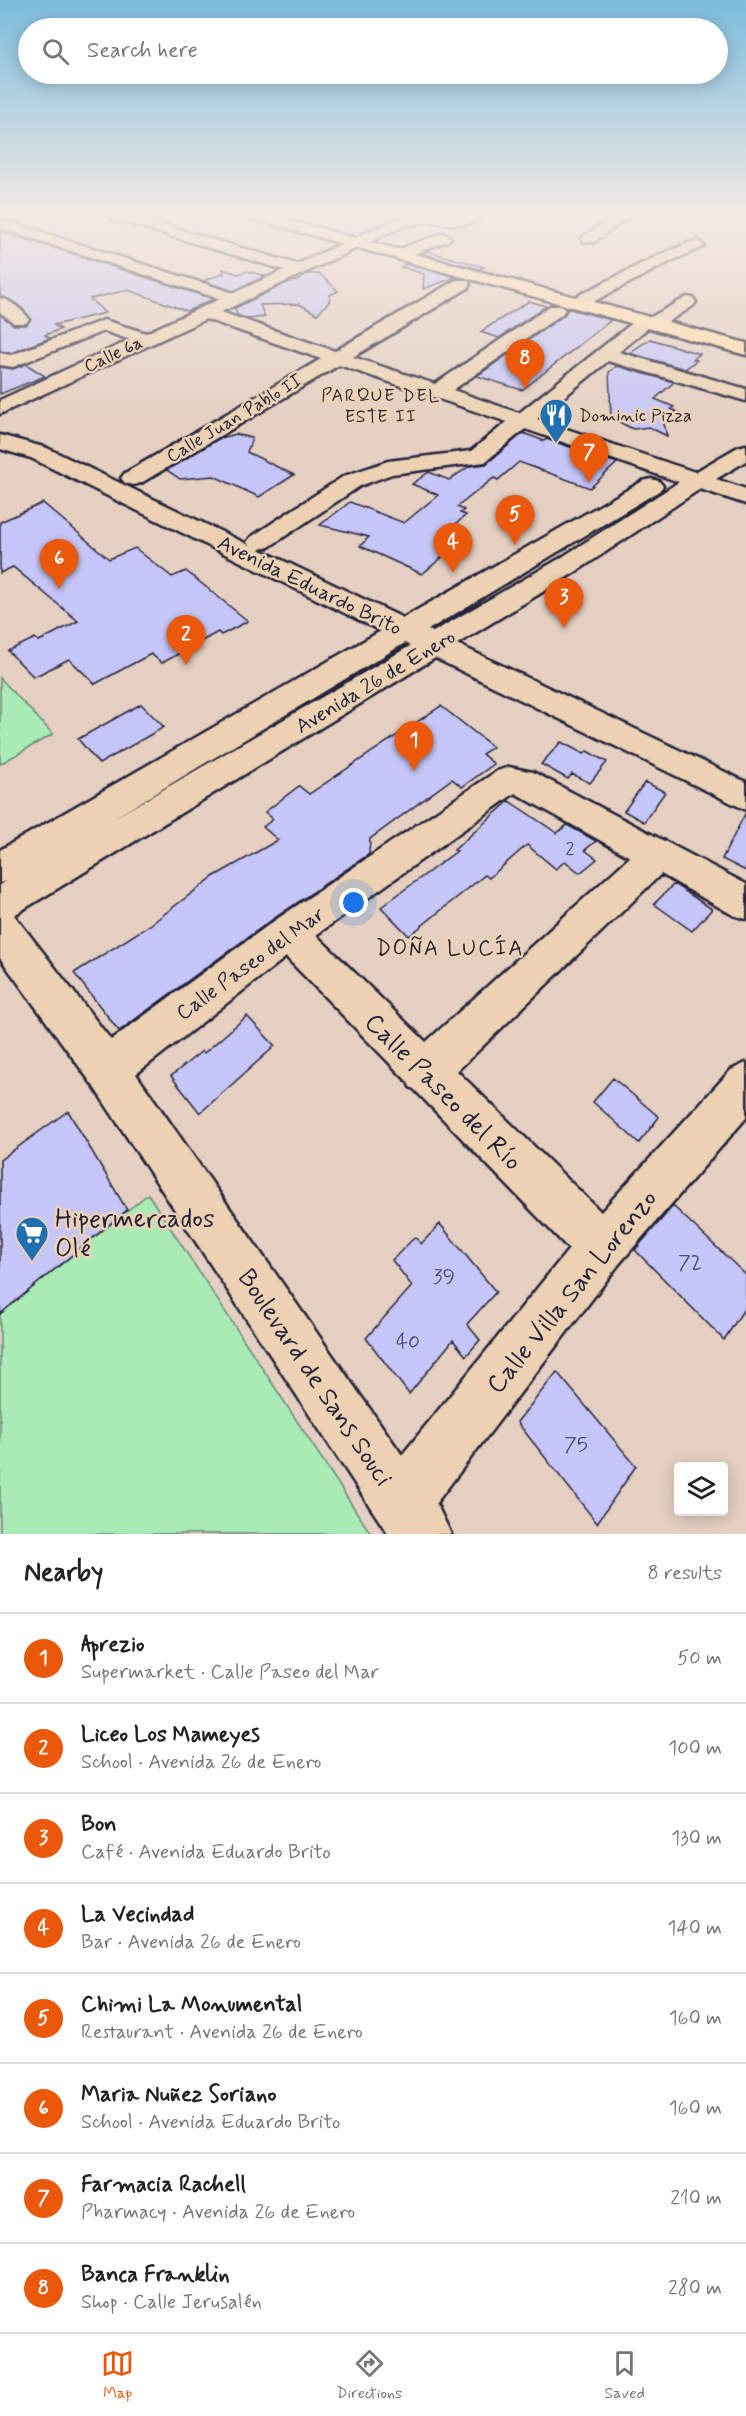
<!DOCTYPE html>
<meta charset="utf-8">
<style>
:root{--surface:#fff;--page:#f2f2f2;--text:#222;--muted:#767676;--line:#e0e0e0;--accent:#ea580c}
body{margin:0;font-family:Mynerve,sans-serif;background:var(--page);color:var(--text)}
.controls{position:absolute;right:18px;bottom:18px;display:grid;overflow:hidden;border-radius:6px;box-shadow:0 3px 15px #0003}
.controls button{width:54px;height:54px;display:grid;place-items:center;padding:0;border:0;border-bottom:2px solid var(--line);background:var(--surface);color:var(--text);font:30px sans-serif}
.you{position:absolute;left:354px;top:903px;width:21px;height:21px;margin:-15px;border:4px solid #fff;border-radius:50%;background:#1a73e8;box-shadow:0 0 0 9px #1a73e833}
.badge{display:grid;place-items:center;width:39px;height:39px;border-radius:50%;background:var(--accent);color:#fff;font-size:20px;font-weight:700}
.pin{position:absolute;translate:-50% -50px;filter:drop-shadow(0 2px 3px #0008)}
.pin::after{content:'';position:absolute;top:32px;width:21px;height:18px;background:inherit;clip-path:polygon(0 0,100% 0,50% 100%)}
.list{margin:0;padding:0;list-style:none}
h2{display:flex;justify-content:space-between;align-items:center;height:78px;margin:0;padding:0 24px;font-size:26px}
h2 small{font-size:20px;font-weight:400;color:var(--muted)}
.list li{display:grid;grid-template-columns:39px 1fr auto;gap:18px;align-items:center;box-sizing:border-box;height:90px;padding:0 24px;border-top:2px solid var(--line)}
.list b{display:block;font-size:22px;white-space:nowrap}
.list p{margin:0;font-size:20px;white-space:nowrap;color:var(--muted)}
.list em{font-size:20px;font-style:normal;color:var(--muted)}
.icon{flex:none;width:33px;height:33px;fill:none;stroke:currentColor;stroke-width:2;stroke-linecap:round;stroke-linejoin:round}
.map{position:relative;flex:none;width:746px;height:1534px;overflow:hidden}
.search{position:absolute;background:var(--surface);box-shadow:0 3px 15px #0003;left:18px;right:18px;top:18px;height:66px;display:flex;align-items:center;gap:15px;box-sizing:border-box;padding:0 21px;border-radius:33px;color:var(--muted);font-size:22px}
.sheet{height:798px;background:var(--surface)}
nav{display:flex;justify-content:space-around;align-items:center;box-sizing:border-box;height:84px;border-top:2px solid var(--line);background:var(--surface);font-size:16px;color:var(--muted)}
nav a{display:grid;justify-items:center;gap:3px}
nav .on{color:var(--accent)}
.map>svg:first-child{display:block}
.green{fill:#a9ebb5;stroke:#668678;stroke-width:1.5}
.building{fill:#c6c5f7;stroke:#22223b;stroke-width:1.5}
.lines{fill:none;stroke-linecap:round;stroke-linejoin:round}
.minor-casing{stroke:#22223b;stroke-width:5}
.major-casing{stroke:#22223b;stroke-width:5}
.minor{fill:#ecd2b3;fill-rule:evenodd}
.major{fill:#fedbac;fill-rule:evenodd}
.labels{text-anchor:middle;stroke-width:5;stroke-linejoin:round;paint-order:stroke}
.far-street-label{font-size:18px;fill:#22223b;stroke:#ecd2b3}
.far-neighbourhood-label{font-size:18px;letter-spacing:1.5px;fill:#22223b;stroke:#ecd2b3}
.far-poi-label{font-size:18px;fill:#22223b;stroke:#ecd2b3;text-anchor:start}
.number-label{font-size:18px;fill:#4b4b6a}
.street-label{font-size:21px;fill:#22223b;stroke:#ecd2b3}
.near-number-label{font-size:21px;fill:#4b4b6a}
.neighbourhood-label{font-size:22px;letter-spacing:1.5px;fill:#22223b;stroke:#ecd2b3}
.near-street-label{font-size:26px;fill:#22223b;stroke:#ecd2b3}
.near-poi-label{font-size:26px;fill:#22223b;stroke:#ecd2b3;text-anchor:start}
</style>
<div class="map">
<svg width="746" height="1534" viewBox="0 0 746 1534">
<rect width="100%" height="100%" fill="#e4cfc1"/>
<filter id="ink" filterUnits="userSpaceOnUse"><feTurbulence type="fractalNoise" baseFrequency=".0167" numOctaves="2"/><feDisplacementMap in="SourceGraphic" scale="12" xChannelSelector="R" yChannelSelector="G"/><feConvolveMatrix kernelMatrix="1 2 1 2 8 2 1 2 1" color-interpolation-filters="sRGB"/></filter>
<g filter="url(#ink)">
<!-- green -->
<path class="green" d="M0 678 53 734 0 764Z
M148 1194 371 1534H0V1314Z"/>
<!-- building -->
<path class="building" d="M0 232 64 251 213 299 187 311 128 290 90 299 105 313 54 325 61 329 45 335 50 338 11 353 0 351V315L14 325H26L31 319 17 304 0 296Z
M427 251 484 267 479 269 423 254Z
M406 264 456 277 423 289 424 274 401 267Z
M223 269 238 274 247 271 265 276 234 291 203 281 224 273Z
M307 274H320L338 291 330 295 329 302 317 314 299 304 260 305 265 317 248 319 237 315 235 308 289 282 297 281Z
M529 301 546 306 499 338 480 332Z
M566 308 611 320 522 390 477 376 563 316 567 311Z
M650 339 700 354 693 359 697 360 685 369 629 353Z
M26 364 45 376 0 394V367L13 369Z
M617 366 674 382 655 399 674 407 671 409 677 412 663 420 667 436 649 427 633 429 611 418 609 372Z
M523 433 544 441 546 439 617 463 590 488 519 462 498 480 494 478 457 507 464 510 460 513 466 515 441 537 458 544 422 574 360 546 369 537 320 525 350 502 404 523 438 495 412 484 429 472 449 480 470 466 486 464Z
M236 434 252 438 247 452 294 475 259 497 214 476 180 479 167 470 218 439Z
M43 503 109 559 135 548 172 577 186 571 248 621 221 635 218 632 162 663 151 654 95 684 69 659 34 677 8 651 35 638 39 641 78 621 13 567 0 573V522Z
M141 704 164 727 99 764 78 739Z
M441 706 493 747 482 754 494 764 462 787 452 779 370 839 369 854 273 919 119 1031 74 973 150 925 213 877 278 840 263 827 273 819 265 812 299 786 309 794Z
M561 742 584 754 587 751 607 762 590 783 572 774 568 779 541 764Z
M645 782 665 792 644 822 624 811Z
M509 801 557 833 567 825 596 841 585 850 597 859 580 873 565 861 556 869 527 845 489 878 485 875 409 936 381 907 457 851 454 850Z
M746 812V871L722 859Z
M674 884 712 909 692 931 654 904Z
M247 1016 275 1046 200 1113 171 1076 202 1051 204 1053Z
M613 1078 659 1117 639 1143 593 1102Z
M68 1111 127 1210 0 1314V1160Z
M673 1206 746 1275V1306L724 1340 635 1250Z
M440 1224 496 1292 467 1324 480 1340 466 1356 453 1340 409 1394 366 1338 412 1286 392 1260 415 1237 421 1244Z
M557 1372 636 1466 597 1523 517 1422Z"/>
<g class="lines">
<defs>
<path id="minor" d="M108 215H130L297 264 396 219 423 215H483C471 230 450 223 433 222 424 222 414 225 404 226L221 312 335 351 456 280H468L470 284 468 288 353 357 435 384 550 306H562L565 310 562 314 453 390 519 413 640 317H651L687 297 693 298 696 302 693 306 660 327H649L619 352 746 389V401L608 361 537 419 695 472 738 447 746 445V461L716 479 746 489V504L700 489 577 571 457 644 746 782V810L435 658 14 915 111 1040 274 921 497 771 509 767 533 772 746 884V919L733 915 661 874 457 1071 601 1212 731 1070 746 1063V1118L619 1264 436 1503 451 1534H388L92 1084 0 958V885L6 881 0 883V850L381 631 31 458 0 449V435L47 448 249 545 247 542 251 537 344 476 388 461 471 451 507 422 339 365 141 483 133 485 125 483 121 478 125 473 321 359 206 319 0 414V400L130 340 104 331 13 367 0 365V353L11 355 104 320 146 333 220 299 0 228V219L234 293 284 270 110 218ZM525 429 679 482 559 559 433 632 428 630 659 491 663 486 659 481 651 479 643 481 403 618 259 549 269 547 360 486 392 474 485 462ZM405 643 410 646 109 821ZM515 793 630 857 426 1042 316 935ZM286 957 408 1082 410 1087 414 1089 569 1249 402 1455 136 1074Z
M269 215H290L288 218 270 223 263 219Z
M615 215H631L594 242H584L581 239 584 236Z
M443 233 448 235 451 238 448 241 400 259 392 254 394 251Z
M696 240 701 242 704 245 701 248 673 260 583 307H571L568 303 571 299 661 254Z
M0 298C10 300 23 310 29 319L26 323H14L0 312Z"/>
<path id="major" d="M247 215H270L746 343V355L249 218Z"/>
</defs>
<!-- minor casing -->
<use href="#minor" class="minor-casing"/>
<!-- major casing -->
<use href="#major" class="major-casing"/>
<!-- minor -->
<use href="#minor" class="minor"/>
<!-- major -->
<use href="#major" class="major"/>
</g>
</g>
<!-- sky -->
<linearGradient id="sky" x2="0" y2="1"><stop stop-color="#7bbcdd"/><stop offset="0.5" stop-color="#f3e9e3"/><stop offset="1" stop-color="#f3e9e3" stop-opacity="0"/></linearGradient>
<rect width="746" height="430" fill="url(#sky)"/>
<!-- icons -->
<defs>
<symbol id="restaurant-pin" viewBox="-11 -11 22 30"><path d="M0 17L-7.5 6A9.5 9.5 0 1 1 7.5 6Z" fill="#1f6fb2" stroke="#ecd2b3"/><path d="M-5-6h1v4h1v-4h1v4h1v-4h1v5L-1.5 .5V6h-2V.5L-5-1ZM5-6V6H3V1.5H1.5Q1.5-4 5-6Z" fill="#fff"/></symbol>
<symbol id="supermarket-pin" viewBox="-11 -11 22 30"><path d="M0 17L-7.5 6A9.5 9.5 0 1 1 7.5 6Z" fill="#1f6fb2" stroke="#ecd2b3"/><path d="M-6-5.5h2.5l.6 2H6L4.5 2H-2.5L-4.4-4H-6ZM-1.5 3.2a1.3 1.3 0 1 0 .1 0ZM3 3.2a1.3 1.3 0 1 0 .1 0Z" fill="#fff"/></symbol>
</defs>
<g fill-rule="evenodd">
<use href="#restaurant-pin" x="537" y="396" width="38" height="52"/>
<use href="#supermarket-pin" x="13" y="1214" width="38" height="52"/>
</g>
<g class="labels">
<!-- far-street labels -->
<g class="far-street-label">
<text transform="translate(113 354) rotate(-25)" y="6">Calle 6a</text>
<text transform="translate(234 418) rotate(-31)" y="6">Calle Juan Pablo II</text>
</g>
<!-- far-neighbourhood labels -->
<g class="far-neighbourhood-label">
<text x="381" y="401">PARQUE DEL<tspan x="381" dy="21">ESTE II</tspan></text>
</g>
<!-- far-poi labels -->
<g class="far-poi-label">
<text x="579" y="421">Dominic Pizza</text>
</g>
<!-- number labels -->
<g class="number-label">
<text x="570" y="854">2</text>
</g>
<!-- street labels -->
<g class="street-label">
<text transform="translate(310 585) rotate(26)" y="7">Avenida Eduardo Brito</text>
<text transform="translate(375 681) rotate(-31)" y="7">Avenida 26 de Enero</text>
<text transform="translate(250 963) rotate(-36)" y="7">Calle Paseo del Mar</text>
</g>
<!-- near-number labels -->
<g class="near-number-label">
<text x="690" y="1269">72</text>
<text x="444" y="1283">39</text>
<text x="408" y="1348">40</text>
<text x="576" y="1451">75</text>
</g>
<!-- neighbourhood labels -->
<g class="neighbourhood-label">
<text x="450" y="955">DOÑA LUCÍA</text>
</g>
<!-- near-street labels -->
<g class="near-street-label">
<text transform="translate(444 1091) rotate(45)" y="9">Calle Paseo del Río</text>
<text transform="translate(571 1291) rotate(-51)" y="9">Calle Villa San Lorenzo</text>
<text transform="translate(316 1377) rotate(56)" y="9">Boulevard de Sans Souci</text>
</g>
<!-- near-poi labels -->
<g class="near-poi-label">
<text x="55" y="1227">Hipermercados<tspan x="55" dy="30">Olé</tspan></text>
</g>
</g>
</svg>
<div class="controls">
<button><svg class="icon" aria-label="layers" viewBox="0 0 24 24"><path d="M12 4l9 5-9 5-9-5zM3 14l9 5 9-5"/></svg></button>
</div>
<div class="you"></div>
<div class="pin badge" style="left:414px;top:771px">1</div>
<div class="pin badge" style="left:186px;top:665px">2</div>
<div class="pin badge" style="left:564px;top:628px">3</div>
<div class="pin badge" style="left:453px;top:573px">4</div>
<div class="pin badge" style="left:515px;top:545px">5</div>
<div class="pin badge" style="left:59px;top:589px">6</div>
<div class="pin badge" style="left:589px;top:483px">7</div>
<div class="pin badge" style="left:525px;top:389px">8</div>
<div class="search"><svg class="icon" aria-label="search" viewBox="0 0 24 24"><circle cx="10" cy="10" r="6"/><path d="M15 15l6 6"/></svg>Search here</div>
</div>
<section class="sheet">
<h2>Nearby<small>8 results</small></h2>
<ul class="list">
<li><span class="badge">1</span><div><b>Aprezio</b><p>Supermarket · Calle Paseo del Mar</p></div><em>50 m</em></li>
<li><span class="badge">2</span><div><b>Liceo Los Mameyes</b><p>School · Avenida 26 de Enero</p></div><em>100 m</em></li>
<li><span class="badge">3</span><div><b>Bon</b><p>Café · Avenida Eduardo Brito</p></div><em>130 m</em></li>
<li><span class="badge">4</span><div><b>La Vecindad</b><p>Bar · Avenida 26 de Enero</p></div><em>140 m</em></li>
<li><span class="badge">5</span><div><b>Chimi La Monumental</b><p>Restaurant · Avenida 26 de Enero</p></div><em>160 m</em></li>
<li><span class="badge">6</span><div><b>Maria Nuñez Soriano</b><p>School · Avenida Eduardo Brito</p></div><em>160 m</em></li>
<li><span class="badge">7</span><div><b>Farmacia Rachell</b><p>Pharmacy · Avenida 26 de Enero</p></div><em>210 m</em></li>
<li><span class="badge">8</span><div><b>Banca Franklin</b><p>Shop · Calle Jerusalén</p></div><em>280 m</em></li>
</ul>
</section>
<nav>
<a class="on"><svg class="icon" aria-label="map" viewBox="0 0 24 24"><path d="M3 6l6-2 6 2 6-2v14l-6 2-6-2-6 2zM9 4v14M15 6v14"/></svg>Map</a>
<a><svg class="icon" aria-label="directions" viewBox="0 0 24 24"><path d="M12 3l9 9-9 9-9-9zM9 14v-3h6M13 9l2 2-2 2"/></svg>Directions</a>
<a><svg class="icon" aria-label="saved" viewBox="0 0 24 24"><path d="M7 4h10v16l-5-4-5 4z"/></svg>Saved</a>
</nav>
